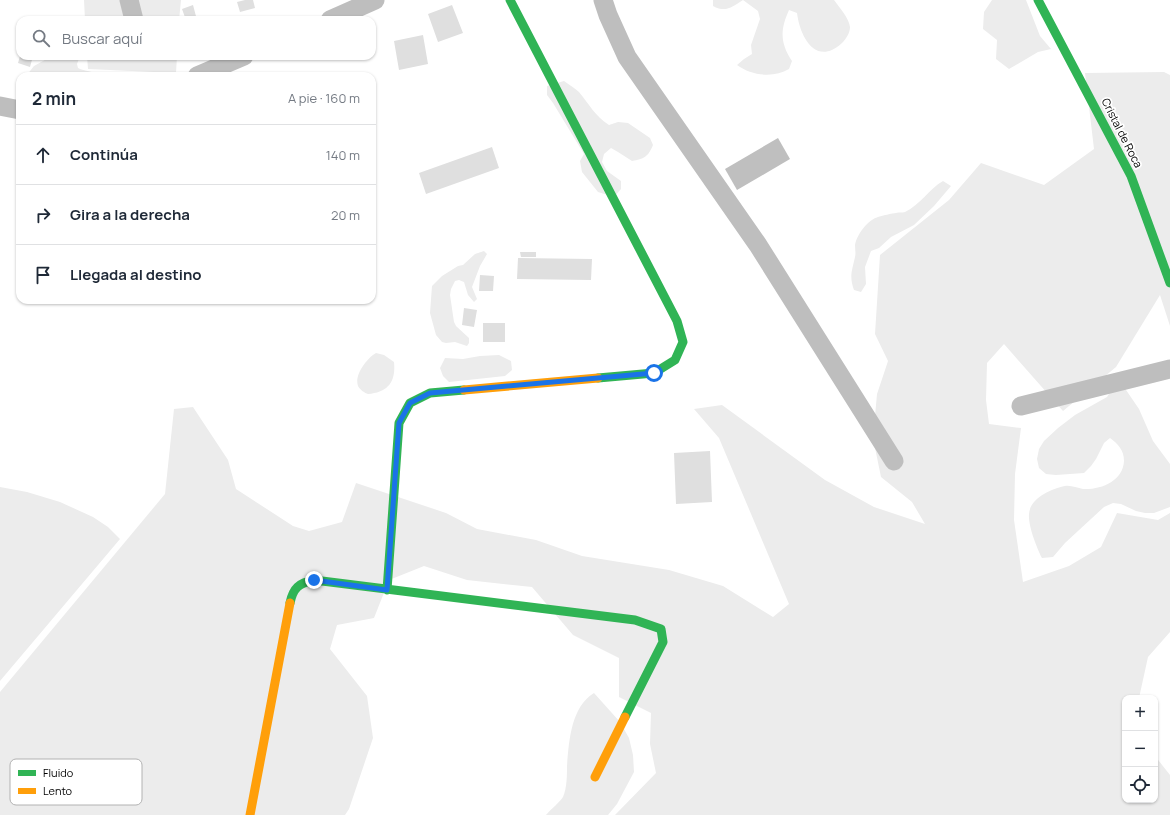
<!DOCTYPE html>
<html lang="es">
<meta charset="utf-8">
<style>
:root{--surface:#fff;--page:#f6f6f7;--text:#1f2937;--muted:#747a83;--line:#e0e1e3}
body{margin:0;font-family:Manrope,sans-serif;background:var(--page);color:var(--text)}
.controls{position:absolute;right:12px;bottom:12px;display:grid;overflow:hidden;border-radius:8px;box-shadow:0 1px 3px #0004}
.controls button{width:36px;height:36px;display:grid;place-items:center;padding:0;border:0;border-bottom:1px solid var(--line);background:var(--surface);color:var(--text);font:20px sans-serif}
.stop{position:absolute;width:12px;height:12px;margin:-9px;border:3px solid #1a73e8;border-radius:50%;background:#fff}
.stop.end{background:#1a73e8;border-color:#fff;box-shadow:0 1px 4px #0008}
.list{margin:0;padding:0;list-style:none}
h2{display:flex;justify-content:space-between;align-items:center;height:52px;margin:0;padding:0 16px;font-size:17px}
h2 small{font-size:13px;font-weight:400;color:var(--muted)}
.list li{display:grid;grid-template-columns:26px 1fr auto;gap:12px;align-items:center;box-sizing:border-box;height:60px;padding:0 16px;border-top:1px solid var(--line)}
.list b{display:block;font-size:15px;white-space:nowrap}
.list em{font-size:13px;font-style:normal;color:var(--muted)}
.icon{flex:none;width:22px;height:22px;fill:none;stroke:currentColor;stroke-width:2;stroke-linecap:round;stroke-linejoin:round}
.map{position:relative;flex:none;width:1170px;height:815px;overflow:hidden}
.search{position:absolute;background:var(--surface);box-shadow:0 1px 3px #0004;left:16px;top:16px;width:360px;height:44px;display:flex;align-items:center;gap:10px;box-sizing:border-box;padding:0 14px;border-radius:12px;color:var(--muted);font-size:15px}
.panel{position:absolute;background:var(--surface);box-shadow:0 1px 3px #0004;left:16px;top:72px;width:360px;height:232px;border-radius:12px}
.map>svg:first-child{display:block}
.green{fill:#ececec}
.water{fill:#bfbfbf}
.building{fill:#dfdfdf}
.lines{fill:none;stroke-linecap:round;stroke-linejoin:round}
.street{stroke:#bebebe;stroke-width:19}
.fast{stroke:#30b455;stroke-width:9}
.slow{stroke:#ff9f0a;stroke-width:9}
.route{stroke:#1a73e8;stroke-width:5}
.labels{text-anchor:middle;stroke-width:3.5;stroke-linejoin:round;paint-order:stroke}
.street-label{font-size:11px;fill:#000;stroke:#fff}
.key{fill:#fff;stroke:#b2b2b2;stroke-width:1}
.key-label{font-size:11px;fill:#000}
</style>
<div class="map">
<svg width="1170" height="815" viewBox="0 0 1170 815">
<rect width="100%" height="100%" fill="#fff"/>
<!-- green -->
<path class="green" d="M84 0H181L179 20H85Z
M713 0H834C839 7 849 18 850 27 850 33 846 39 842 43 816 67 800 37 797 13L789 10C780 30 780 43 792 61L789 69C774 78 752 76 737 65L744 59 752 54 751 45 760 19 758 11 743 0C732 7 726 13 713 6Z
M992 0H1026L1040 36 1051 49 1038 52 1009 69 996 59 997 40 983 29 984 12Z
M52 56H80L77 64 78 68C85 72 93 70 100 76H26L34 66Z
M87 56H177L176 73 88 69Z
M1164 72 1170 75V326L1160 295 1116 367 1063 411 1004 344 987 363 986 400 989 424 1021 428 1015 474 1014 520 1023 582 1069 566 1101 547 1117 513 1158 520 1170 513V632L1148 657 1139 698H1125V800H1155V756L1170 775V815H615L656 773 650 744 651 713 619 697V658L573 635 532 587 467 580 424 566 389 580 374 618 337 625 330 649 367 696 373 738 349 809 345 815H0V692L165 494 174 409 193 407 228 460 236 489 293 526 309 531 342 522 356 483 446 513 477 529 536 540 582 556 669 570 723 586 773 617 789 604 719 438 694 409 722 405 825 480 874 507 925 524 912 502 881 477 873 438 877 394 888 361 875 334 880 255 949 200 981 163 1044 185 1094 149 1085 73Z
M564 81C569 85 575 88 579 92 589 104 595 116 609 125L618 122 628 123 650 138 653 145C648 157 644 159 632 161L618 152 611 148 604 154 602 162 607 171 621 181V189L614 197 598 192 582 172 580 161 584 154 553 103 547 95V86Z
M943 181 951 186 934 206 914 225 891 237 879 248 871 251 865 267 866 284 861 292 854 290C849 276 852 271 855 257 856 253 855 249 855 245 857 234 868 220 878 217 881 216 893 213 896 213 899 212 902 213 905 212 920 205 929 189 943 181Z
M484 251 487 254 480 266 472 287 477 299 474 302 468 295 464 282 459 280 455 281 451 289 450 295 454 322 456 326 469 338V343L467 346 455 342 446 343 442 342 436 335 430 313 432 286 442 276 458 266 463 265 475 254Z
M376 353 384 355 394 362C396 382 388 392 368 394 365 393 360 390 358 386 354 375 367 358 376 353Z
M499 355 511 361 512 370 505 376 449 382 443 376 440 368 445 358 463 359 480 356Z
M1124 387 1139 409 1153 441 1170 464V507L1154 513H1145L1136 511 1121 504 1113 503 1104 507 1065 543 1053 557 1042 558C1037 548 1028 526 1029 514 1030 498 1051 489 1065 486 1071 485 1077 488 1083 489 1101 490 1123 481 1124 461 1124 450 1118 444 1110 438L1104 443 1096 459 1091 466 1084 473 1056 475 1046 474 1039 468 1037 459 1039 449 1044 441 1058 428 1075 415 1107 397 1112 389Z
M0 487 27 492 60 502 93 517 108 527 120 539 0 681Z
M594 693 620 722 629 738 633 755 634 772 617 804 608 815H546C551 809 560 802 563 797 567 788 567 775 567 766 569 741 571 707 594 693Z"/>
<!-- water -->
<path class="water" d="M778 138 790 159 737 190 725 169Z"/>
<!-- building -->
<path class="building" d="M245 0H253L255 8 240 12 237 2Z
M193 5 197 20H186L182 9Z
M452 5 463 33 438 42 428 14Z
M423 35 428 64 399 70 394 41Z
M20 56H33L30 67 18 63Z
M492 147 499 168 426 194 419 173Z
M520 252H536V257H521Z
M518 258 592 259 591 280 517 279Z
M480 275 494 276 493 291H479Z
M464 308 477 310 474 327 462 325Z
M483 323H505V342H483Z
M710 451 712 502 676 504 674 453Z"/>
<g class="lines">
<!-- street -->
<path class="street" d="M129 0 134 20
M603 0 608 15 627 57 758 245 894 461
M330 20 375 0
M197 76 244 56
M0 106 20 110
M1021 406 1170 369"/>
<!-- fast -->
<path class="fast" d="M510 0 677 321 683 342 675 360 654 373 598 378
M1038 0 1131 176 1170 283
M387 590 399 423 410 403 430 393 464 390
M290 603C293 588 299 583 314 580L635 620 661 629 663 642 625 717"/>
<!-- slow -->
<path class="slow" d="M464 390 598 378
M595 777 625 717
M250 815 290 603"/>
</g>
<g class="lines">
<!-- route -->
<path class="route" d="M314 580 387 590 399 423 410 403 430 393 654 373"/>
</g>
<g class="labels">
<!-- street labels -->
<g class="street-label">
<text transform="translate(1122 133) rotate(63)" y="4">Cristal de Roca</text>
</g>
</g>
<!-- legend -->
<rect x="10" y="759" width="132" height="46" rx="6" class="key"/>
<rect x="18" y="770" width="18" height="6" fill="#30b455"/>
<rect x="18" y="788" width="18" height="6" fill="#ff9f0a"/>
<g class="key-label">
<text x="43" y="777">Fluido</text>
<text x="43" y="795">Lento</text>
</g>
</svg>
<div class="controls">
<button>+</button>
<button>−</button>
<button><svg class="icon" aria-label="locate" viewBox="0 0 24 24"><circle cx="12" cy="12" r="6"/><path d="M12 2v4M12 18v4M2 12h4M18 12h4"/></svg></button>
</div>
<div class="stop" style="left:654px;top:373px"></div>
<div class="stop end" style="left:314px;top:580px"></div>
<div class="search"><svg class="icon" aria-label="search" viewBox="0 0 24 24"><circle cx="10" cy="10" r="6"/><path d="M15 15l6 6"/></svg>Buscar aquí</div>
<section class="panel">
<h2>2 min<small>A pie · 160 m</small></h2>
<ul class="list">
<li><svg class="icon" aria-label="ahead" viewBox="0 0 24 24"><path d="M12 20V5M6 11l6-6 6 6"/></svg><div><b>Continúa</b></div><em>140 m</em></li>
<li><svg class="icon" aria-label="right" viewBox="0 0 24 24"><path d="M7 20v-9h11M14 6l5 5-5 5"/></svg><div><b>Gira a la derecha</b></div><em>20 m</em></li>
<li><svg class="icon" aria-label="arrive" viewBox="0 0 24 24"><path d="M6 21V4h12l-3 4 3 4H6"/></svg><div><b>Llegada al destino</b></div></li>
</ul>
</section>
</div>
